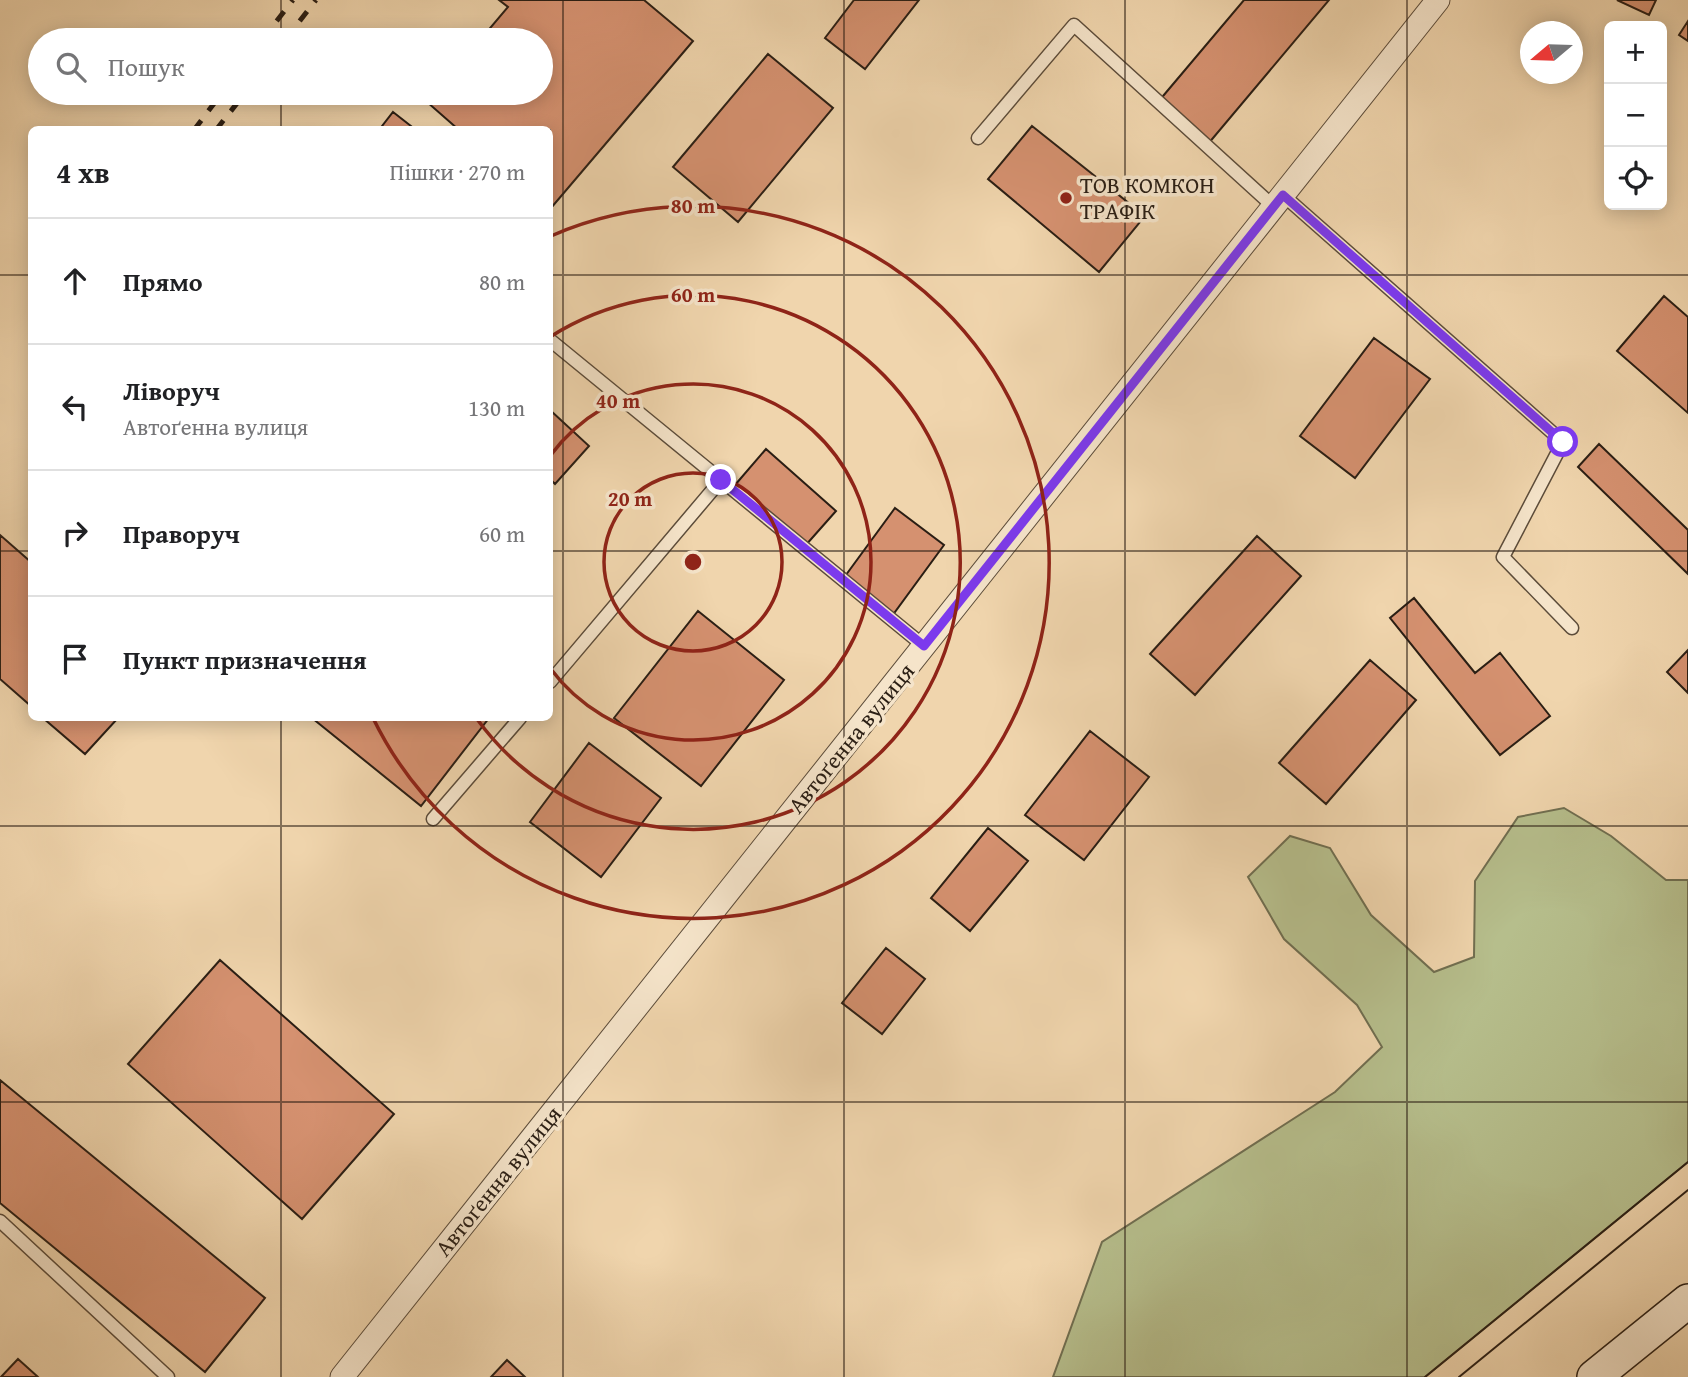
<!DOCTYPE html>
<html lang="uk">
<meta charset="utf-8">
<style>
:root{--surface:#fff;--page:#f6f6f6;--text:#202124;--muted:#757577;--line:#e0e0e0}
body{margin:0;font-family:"Gentium Book Plus",serif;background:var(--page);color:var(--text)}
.controls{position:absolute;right:21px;top:21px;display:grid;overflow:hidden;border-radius:10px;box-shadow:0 4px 18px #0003}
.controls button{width:63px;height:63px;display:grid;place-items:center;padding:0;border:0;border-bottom:2px solid var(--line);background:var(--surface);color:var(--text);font:35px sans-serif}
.compass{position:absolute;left:1520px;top:21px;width:63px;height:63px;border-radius:50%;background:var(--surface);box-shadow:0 4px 18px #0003;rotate:251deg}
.stop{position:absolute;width:21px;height:21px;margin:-16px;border:5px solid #7c3aed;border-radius:50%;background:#fff}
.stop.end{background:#7c3aed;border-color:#fff;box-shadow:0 2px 7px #0008}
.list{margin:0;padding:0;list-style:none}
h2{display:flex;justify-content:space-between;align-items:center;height:91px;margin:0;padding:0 28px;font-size:30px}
h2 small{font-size:23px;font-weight:400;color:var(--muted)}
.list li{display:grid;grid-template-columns:46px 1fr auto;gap:21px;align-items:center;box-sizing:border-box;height:126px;padding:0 28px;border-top:2px solid var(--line)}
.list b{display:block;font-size:26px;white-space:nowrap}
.list p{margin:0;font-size:23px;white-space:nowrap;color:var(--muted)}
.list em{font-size:23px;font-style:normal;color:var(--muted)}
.icon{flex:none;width:38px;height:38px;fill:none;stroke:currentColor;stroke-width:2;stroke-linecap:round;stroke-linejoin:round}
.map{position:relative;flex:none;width:1688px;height:1377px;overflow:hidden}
.search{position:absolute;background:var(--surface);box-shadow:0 4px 18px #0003;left:28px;top:28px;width:525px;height:77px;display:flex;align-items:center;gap:18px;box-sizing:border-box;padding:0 24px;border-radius:38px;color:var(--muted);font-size:26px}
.panel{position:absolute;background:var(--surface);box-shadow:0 4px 18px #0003;left:28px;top:126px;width:525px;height:595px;border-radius:10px}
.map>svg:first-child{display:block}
.green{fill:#b6be8c;stroke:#706e50;stroke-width:2}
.building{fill:#d59170;stroke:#2a1e14;stroke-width:2}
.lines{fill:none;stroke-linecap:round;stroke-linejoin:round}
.lane-casing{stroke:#5c4c3a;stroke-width:15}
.street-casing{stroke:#5c4c3a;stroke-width:25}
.secondary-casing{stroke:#2a1e14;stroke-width:36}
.lane{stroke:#f5e4ca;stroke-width:12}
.street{stroke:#f5e4ca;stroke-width:23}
.secondary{stroke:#f5e4ca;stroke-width:33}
.tram{stroke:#2a1e14;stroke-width:2}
.rail{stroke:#2a1e14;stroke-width:5;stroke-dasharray:12 12;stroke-linecap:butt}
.route{stroke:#7c3aed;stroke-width:9}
.grid{fill:none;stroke:#2a1e14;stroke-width:2;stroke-opacity:0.55}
.ring{fill:none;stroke:#8f2418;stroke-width:3.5}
.poi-dot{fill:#8f2418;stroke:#f5e4ca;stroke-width:2.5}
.labels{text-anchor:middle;stroke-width:7;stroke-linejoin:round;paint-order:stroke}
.poi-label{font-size:23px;fill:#2a1e14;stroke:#f5e4ca;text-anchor:start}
.street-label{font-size:23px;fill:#2a1e14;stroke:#f5e4ca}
.centre{fill:#8f2418;stroke:#f5e4ca;stroke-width:3.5}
.ring-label{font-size:21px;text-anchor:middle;font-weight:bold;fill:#8f2418;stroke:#f5e4ca;stroke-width:7;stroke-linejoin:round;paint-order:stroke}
</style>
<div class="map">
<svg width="1688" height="1377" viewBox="0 0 1688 1377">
<rect width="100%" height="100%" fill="#f0d5ad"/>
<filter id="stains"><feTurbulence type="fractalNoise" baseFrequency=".00286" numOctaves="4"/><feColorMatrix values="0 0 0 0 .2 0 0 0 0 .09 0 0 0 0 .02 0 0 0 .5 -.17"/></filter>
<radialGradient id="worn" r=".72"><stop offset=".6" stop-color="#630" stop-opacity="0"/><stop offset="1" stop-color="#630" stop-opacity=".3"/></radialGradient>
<!-- green -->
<path class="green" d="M1564 808 1611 836 1666 880H1688V1162L1425 1377H1053L1102 1242 1335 1092 1382 1047 1357 1005 1284 939 1248 877 1290 836 1330 848 1371 915 1434 972 1474 957 1475 881 1518 817Z"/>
<!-- building -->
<path class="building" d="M499 0H644L693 41 551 208 550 130H459L427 102 435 93H541V40H480L508 7Z
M854 0H919L865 69 825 38Z
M1244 0H1329L1208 144 1158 102Z
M1617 0H1656L1649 15Z
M1688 21V41L1679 35Z
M768 54 833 108 738 222 673 167Z
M393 112 416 130H379Z
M1032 126 1145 216 1099 272 988 179Z
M1664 296 1688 317V413L1617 351Z
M1374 338 1430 379 1355 478 1300 436Z
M550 410 589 446 555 484 550 479Z
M1599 444 1688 530V574L1578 467Z
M766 449 836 511 805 546 735 485Z
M895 508 944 545 892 616 843 579Z
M0 535 32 563V707L0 679Z
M1257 536 1301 576 1195 695 1150 654Z
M1414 598 1475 673 1500 653 1550 716 1500 755 1390 618Z
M698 611 784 680 701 786 614 718Z
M1688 650V693L1667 672Z
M1370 660 1416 700 1326 804 1279 763Z
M43 718H118L85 754Z
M312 718H489L421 806Z
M1090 731 1149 777 1084 860 1025 815Z
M589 743 661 798 601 877 530 822Z
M988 828 1028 861 970 931 931 898Z
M886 948 925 979 882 1034 842 1003Z
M220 960 394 1114 302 1219 128 1064Z
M0 1080 265 1298 205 1372 0 1203Z
M18 1359 38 1377H1Z
M507 1360 525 1377H491Z"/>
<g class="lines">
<defs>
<path id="lane" d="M978 138 1074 25 1274 207
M1283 195 1563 442 1503 557 1572 628
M550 340 924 646
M550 682 721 480
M433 819 520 718
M0 1221 168 1377"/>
<path id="street" d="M342 1377 1438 0"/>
<path id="secondary" d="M1594 1377 1688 1301"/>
</defs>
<!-- lane casing -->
<use href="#lane" class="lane-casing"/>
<!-- street casing -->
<use href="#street" class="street-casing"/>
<!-- secondary casing -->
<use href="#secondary" class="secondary-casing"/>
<!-- lane -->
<use href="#lane" class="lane"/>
<!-- street -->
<use href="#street" class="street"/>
<!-- secondary -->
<use href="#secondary" class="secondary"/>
<!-- tram -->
<path class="tram" d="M1425 1377 1688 1162
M1459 1377 1688 1190"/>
<!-- rail -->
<path class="rail" d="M262 40 293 0
M285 40 316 0
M194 130 222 93
M216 130 245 93"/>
</g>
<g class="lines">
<!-- route -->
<path class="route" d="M721 480 924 646 1283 195 1563 442"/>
</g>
<!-- grid -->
<path class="grid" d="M281 0V40M563 0V1377M844 0V1377M1125 0V1377M1407 0V1377M281 93V130M0 275H32M550 275H1688M0 551H32M550 551H1688M281 718V1377M0 826H1688M0 1102H1688"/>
<!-- distance rings -->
<g class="ring">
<circle cx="693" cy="562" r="89"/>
<path d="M550 456A178 178 0 1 1 550 668"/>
<path d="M550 337A267 267 0 1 1 477 719"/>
<path d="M551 236A356 356 0 1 1 373 718"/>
</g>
<!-- markers -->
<circle class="poi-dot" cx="1066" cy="198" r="7"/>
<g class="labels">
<!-- poi labels -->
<g class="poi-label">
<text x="1080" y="193">ТОВ КОМКОН<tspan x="1080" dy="26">ТРАФІК</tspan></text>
</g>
<!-- street labels -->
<g class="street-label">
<text transform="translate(851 738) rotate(-51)" y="8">Автоґенна вулиця</text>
<text transform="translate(498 1181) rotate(-51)" y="8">Автоґенна вулиця</text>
</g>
</g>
<circle cx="693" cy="562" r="10" class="centre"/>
<g class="ring-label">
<text x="693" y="213">80 m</text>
<text x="693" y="302">60 m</text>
<text x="618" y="408">40 m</text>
<text x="630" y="506">20 m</text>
</g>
<rect width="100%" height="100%" filter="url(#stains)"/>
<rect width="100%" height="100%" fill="url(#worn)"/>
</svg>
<div class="controls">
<button>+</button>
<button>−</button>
<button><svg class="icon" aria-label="locate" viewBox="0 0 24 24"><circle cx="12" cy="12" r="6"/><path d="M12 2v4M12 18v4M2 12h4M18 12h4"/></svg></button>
</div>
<svg class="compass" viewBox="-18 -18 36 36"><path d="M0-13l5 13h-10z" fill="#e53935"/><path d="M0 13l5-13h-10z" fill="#757577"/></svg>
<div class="stop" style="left:1563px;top:442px"></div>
<div class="stop end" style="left:721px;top:480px"></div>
<div class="search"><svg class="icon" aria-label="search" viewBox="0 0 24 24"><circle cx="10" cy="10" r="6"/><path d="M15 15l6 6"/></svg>Пошук</div>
<section class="panel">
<h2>4 хв<small>Пішки · 270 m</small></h2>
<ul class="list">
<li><svg class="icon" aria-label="ahead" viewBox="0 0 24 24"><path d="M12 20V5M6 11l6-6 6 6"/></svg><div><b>Прямо</b></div><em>80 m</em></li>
<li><svg class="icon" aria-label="left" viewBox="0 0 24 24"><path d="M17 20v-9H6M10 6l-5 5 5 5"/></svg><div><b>Ліворуч</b><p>Автоґенна вулиця</p></div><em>130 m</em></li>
<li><svg class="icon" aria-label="right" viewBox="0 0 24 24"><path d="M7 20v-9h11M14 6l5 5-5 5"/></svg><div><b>Праворуч</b></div><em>60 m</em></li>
<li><svg class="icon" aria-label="arrive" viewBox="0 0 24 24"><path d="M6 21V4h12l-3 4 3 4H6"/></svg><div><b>Пункт призначення</b></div></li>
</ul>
</section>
</div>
